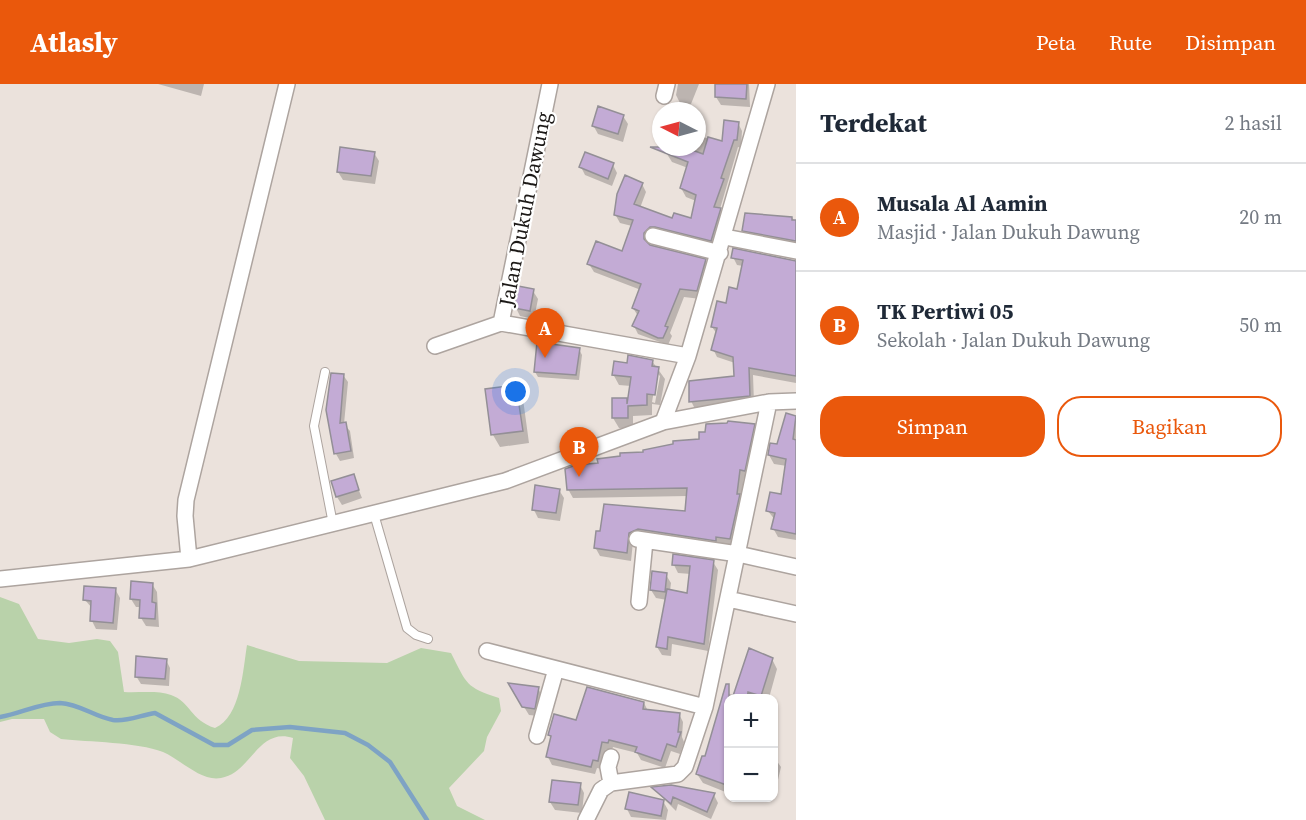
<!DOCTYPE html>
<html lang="id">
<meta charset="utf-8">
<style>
:root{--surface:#fff;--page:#f6f6f7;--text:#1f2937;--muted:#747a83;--line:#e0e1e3;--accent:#ea580c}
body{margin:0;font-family:"Source Serif 4",serif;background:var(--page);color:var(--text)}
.controls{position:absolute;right:18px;bottom:18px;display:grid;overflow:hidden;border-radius:12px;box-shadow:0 2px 4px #0004}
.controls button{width:54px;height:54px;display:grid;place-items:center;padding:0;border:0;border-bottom:2px solid var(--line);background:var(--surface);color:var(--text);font:30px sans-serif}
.compass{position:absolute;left:652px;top:18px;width:54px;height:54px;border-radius:50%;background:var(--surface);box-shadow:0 2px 4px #0004;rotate:276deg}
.you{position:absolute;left:516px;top:308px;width:21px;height:21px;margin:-15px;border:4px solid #fff;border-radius:50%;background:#1a73e8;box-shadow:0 0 0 9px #1a73e833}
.badge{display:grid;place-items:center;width:39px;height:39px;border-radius:50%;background:var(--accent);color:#fff;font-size:20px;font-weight:700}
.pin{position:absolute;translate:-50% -50px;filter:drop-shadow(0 2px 3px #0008)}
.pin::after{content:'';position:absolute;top:32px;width:21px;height:18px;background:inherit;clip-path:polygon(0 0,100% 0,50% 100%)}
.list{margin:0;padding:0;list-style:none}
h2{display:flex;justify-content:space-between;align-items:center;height:78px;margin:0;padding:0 24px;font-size:26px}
h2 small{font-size:20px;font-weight:400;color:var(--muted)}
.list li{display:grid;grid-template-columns:39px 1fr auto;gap:18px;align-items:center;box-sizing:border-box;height:108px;padding:0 24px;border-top:2px solid var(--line)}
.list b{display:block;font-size:22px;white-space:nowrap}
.list p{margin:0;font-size:20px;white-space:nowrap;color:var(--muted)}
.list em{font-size:20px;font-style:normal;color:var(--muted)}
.actions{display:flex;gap:12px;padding:18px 24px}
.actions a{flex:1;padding:14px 0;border:2px solid var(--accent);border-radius:24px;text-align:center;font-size:21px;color:var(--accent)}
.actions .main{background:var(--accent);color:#fff}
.map{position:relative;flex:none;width:796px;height:736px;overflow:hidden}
header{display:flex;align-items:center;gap:36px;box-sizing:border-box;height:84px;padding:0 30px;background:var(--accent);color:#fff}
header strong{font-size:28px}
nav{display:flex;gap:33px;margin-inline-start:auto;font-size:21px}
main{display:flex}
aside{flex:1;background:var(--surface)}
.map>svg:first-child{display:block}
.green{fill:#b9d2aa}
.shadow{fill:#0003;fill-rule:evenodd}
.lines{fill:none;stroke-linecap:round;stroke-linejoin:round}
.stream{stroke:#7ea3c4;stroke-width:4.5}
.building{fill:#c3abd5;stroke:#938f96;stroke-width:1.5}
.service-casing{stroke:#ada49f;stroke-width:10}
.minor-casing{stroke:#ada49f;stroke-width:18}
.service{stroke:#fff;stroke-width:8}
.minor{stroke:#fff;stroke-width:15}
.labels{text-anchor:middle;stroke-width:4.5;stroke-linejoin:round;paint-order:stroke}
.street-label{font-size:21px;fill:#1c1917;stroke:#fff}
</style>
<header>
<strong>Atlasly</strong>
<nav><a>Peta</a><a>Rute</a><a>Disimpan</a></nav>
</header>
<main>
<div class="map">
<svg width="796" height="736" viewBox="0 0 796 736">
<rect width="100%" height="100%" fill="#ebe2dc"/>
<!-- green -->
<path class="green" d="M0 513 19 520 38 555 69 559 97 555 110 557 118 568 124 608C138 609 158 606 171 611 191 618 190 636 215 644 241 633 243 585 247 561L299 577 387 579 421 564 451 569C467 600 465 603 499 614L501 627 487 653 484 667 449 704 457 722 485 736H325L304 692 290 674 293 654C258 643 251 689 221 694 201 698 180 675 163 668 137 658 89 658 61 655L50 648 44 635H12L0 638Z"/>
<!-- shadow -->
<path class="shadow" d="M158 0H204L201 12Z
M678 0H699L691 20 680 19 676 11Z
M717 0H749L750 23 721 21 716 13Z
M623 32 628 40 623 58 598 50 593 41Z
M738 39 742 47 741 64 738 63 720 125 725 134 716 164 655 151 648 158V161L705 177 710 185 701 215 684 213 670 249 672 252 668 261 638 250 634 242 638 232 633 224 641 206 594 188 589 180 623 169 632 142 620 139 615 130 642 100 646 108 640 124 673 136H692L696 117 686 113 681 104 688 84 672 78 667 70 670 63H697V51L723 59Z
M374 69 379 77 375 100 343 96 338 88Z
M613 81 617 89 612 102 585 91 581 83Z
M792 134 796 138V163L748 154 744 146Z
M733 173 796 178V299L753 291 754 319 695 325 691 317 735 293V279L717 273 713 265 717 250 712 243 738 207 743 182 737 181Z
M533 207 538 215 534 235 520 232 516 224Z
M579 265 582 271 579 296 538 293 535 288Z
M652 277 665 295 660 321 652 320V331L633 332V344H619L613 334 626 316 629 320 631 302 619 301 613 290 628 280ZM657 289 660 292 655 319 652 318Z
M343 291 348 298 344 340 350 347 354 374 340 377 336 370 328 326Z
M516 303 523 315 529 359 500 363 493 351 487 307Z
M787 331 796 333V456L778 453 773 444 775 436 768 427 782 412 787 382 774 380 769 371 778 362Z
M754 341 758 349 749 395 744 394 734 463 633 458 631 477 600 472 595 463 601 449 686 429 688 412 573 414 568 405 600 381Z
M353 392 362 414 342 421 337 413Z
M559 406 564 414 560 437 538 434 534 426Z
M713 478 718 486 708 567 672 560 671 572 662 571 657 563 667 516 656 514 651 506 666 491 671 499 670 507 689 511 691 490 678 489 674 481Z
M152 500 157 508 159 543 146 542 141 534V523H136L131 515Z
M115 505 120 514 117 546 96 545 92 537V524L85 516Z
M772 575 777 585 769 614H728V709L703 699 697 690 706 674 723 609 735 611Z
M166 576 170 584 169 602 141 600 136 592Z
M510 600 538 604 542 612 539 632 529 631Z
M644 619 648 627 679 630 683 638 682 653 684 658 680 670 671 667 665 684 641 676 637 669 613 663 612 666 606 665 602 685 597 684 595 690 552 681 548 673 552 655 549 650 577 638Z
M774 673 781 683 774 713Z
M580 701 584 709 582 729 555 726 550 718Z
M654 705 714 711 718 719 711 735 678 720 676 727Z
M663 717 668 726 666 736 631 733 627 725Z"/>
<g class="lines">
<!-- stream -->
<path class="stream" d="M0 633C20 630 39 619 60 619 80 620 95 633 113 636 127 638 141 631 155 629L214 661H228L252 646 290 643 345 649 368 661 390 678 427 736"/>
</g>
<!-- building -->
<path class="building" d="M715 0H747L746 15 715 13Z
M598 22 624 31 618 50 592 42Z
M724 36 739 38 737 56H734L721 94 724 95 714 123 721 124 711 157 655 143H650L644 149V155L650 161 706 175 697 207 680 205 665 242 668 243 663 254H658L632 242 639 227 632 224 641 200 587 180 596 157 622 167 633 136 614 131 617 110 625 91 643 99 634 120 672 134 674 129 691 134 696 111 680 104 688 78 650 63H684L703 70 708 53 722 57Z
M340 63 375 68 371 92 337 88Z
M585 68 614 79 608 95 579 83Z
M745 129 792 133V136H796V157L742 147Z
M733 164 796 177V292L749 284 750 312 689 318V297L734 292 733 273 711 266 717 244 711 243 717 217 726 219 729 203 737 205 743 176 731 174Z
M518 202 534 205 530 227 514 224Z
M537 258 580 264 576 291 534 288Z
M628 271 653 276 652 282 659 283 655 311 647 310V321L628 322V334H612V314H627V320L631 293 612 291 614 277 627 279Z
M331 289 344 290 340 339 346 338 351 367 334 370 326 326Z
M516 301 523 347 491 351 485 305Z
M786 329 796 332 793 355 796 356V450L771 445 775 429 766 427 770 408 781 410 786 375 768 371 770 359 777 360Z
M728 337 755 340 745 387 740 386 737 410H740L730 455 716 453V457L638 445 629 449 627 469 594 464 596 447H600L604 420 685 427 687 404 567 406 565 385 576 381 598 379 597 375 620 372V369L643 368V366L673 360V357L699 355V348H705L706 340 727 339Z
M354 390 359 406 336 413 331 397Z
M535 401 560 405 556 429 532 426Z
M673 470 714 476 704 560 668 553 667 565 656 563 667 505 687 509 690 482 672 481Z
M652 487 667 489 665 508 650 506Z
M131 497 153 499 152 518 156 519 155 535 139 534 140 516 130 515Z
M84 502 116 504 113 539 90 537 91 517 83 516Z
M749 564 773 574 761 612 748 608 747 615H732Z
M136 572 167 575 165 595 135 593Z
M508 599 539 603 535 625 522 623Z
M726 600H729V702L696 690 702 672H705Z
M587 603 644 618 643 625 680 629 678 648H681L676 663 667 660 661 677 635 668 637 663 609 656 608 659 602 658 598 677 593 676 591 683 546 673 551 652 548 651 554 630 576 636Z
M552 696 581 699 578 721 549 718Z
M671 701 715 709 707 728 673 713 671 720 651 703Z
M629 708 664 716 661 732 625 725Z"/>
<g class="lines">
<defs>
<path id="service" d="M325 288 314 342 333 440
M374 430 407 544 416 551 428 555"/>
<path id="minor" d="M550 0 501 239 688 272
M664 12 667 0
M653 152 720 169
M725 153 796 167
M435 262 501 239
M663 338 688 272 767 0
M637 455 738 470 796 483
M189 475 185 432 186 416 287 0
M0 495 189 475 505 397 663 338 769 318 796 317
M728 515 796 530
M639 518 645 457
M487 567 705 623
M537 652 556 585
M611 699 608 683 611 673
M586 736 601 706 611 699 678 690 685 683 705 623 769 318"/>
</defs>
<!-- service casing -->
<use href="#service" class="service-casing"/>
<!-- minor casing -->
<use href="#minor" class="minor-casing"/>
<!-- service -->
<use href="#service" class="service"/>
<!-- minor -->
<use href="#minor" class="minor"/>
</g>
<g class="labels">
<!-- street labels -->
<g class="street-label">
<text transform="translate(525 125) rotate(-79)" y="7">Jalan Dukuh Dawung</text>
</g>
</g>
</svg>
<div class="controls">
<button>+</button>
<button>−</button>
</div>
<svg class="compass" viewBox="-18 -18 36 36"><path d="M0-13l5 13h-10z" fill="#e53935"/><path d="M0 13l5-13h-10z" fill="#747a83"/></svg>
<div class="you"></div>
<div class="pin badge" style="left:545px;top:274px">A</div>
<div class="pin badge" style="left:579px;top:393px">B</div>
</div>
<aside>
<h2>Terdekat<small>2 hasil</small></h2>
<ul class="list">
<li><span class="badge">A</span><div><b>Musala Al Aamin</b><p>Masjid · Jalan Dukuh Dawung</p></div><em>20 m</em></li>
<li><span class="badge">B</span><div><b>TK Pertiwi 05</b><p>Sekolah · Jalan Dukuh Dawung</p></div><em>50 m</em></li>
</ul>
<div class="actions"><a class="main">Simpan</a><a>Bagikan</a></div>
</aside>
</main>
